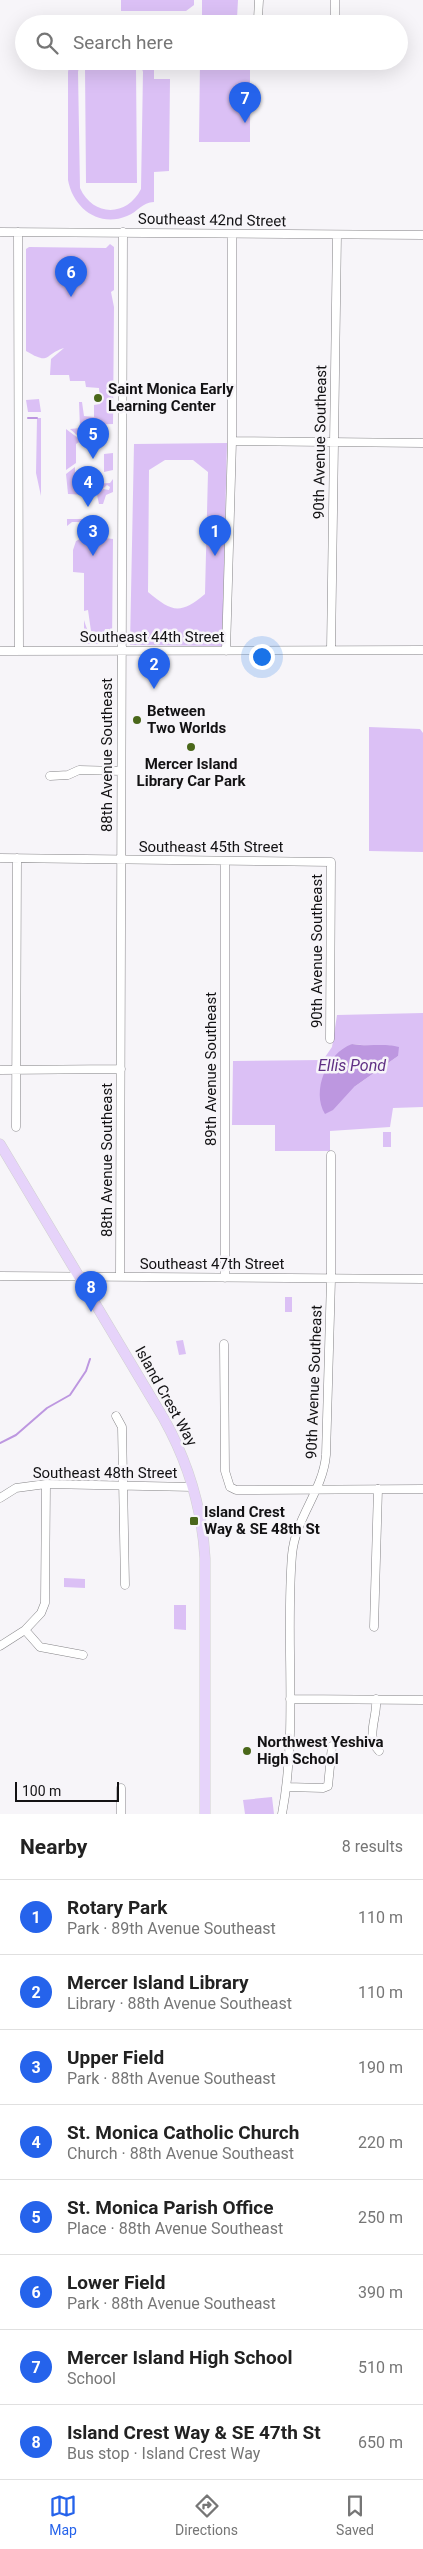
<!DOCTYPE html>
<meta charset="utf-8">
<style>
:root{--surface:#fff;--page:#f6f6f6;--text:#222;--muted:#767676;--line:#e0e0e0;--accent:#2563eb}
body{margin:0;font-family:Roboto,sans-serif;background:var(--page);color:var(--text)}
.scale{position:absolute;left:15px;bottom:12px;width:104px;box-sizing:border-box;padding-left:5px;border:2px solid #131214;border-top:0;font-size:14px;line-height:18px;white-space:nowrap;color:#131214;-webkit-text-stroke:4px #f7f5f9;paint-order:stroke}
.you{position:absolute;left:261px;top:656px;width:18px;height:18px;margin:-12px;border:4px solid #fff;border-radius:50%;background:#1a73e8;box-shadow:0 0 0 8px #1a73e833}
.badge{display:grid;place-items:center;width:32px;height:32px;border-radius:50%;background:var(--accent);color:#fff;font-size:16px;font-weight:700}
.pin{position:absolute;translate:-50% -41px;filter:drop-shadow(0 1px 2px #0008)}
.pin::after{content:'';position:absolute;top:26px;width:18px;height:15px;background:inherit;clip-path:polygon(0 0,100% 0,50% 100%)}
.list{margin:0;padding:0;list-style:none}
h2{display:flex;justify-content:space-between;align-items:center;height:65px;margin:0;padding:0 20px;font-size:21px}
h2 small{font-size:16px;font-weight:400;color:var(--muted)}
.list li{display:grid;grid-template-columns:32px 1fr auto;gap:15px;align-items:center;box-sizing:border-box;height:75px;padding:0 20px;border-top:1px solid var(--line)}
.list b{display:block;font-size:19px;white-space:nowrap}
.list p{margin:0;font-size:16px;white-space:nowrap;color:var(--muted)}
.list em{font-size:16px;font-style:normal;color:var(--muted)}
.icon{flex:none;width:28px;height:28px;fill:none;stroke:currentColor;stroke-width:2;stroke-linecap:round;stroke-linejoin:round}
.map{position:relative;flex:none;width:423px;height:1814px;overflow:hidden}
.search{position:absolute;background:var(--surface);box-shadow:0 5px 20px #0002;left:15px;right:15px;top:15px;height:55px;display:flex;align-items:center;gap:12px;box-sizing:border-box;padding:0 18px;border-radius:28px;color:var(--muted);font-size:19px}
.sheet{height:665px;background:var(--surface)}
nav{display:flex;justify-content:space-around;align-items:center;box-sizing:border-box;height:70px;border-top:1px solid var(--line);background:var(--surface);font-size:14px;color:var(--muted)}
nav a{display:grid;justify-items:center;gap:2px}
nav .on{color:var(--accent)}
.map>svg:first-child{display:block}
.green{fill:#dbc0f5;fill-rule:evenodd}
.water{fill:#bd97e0}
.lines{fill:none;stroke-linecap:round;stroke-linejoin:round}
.stream{stroke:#bd97e0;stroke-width:2}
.minor-casing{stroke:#858487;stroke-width:9}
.major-casing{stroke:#d0d0d0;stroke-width:11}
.minor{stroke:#fff;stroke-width:8}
.major{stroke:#e6d3fa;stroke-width:10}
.poi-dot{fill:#4a671a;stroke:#f7f5f9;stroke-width:2}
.labels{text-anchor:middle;stroke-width:5;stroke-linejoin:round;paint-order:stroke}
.street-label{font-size:15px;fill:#131214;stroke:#f7f5f9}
.poi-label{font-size:15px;font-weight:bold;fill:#131214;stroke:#f7f5f9;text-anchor:start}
.water-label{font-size:16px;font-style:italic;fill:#5f2f84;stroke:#f7f5f9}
</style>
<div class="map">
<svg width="423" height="1814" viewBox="0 0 423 1814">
<rect width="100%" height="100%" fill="#f7f5f9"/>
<!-- green -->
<path class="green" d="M121 0H194V5L186 11H121Z
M202 0H238L237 18 202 17Z
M70 61H80L78 72 80 188C93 217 127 217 141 189L143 72 140 61H154V79H170L169 171 154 172V202C142 202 138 212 127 216 99 228 73 208 68 180V72Z
M200 61H250V142H199Z
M85 68H136L137 183H86Z
M110 244 114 247V290L111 292 114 307 113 424 86 425 78 436 70 429 80 428 79 402H82L84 416 94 417V405L100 404 99 388 86 387 85 381H70L69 375H50L51 359 64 348C44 354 51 366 26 351V249L29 247 106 248Z
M39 399 41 412H28L26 400Z
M37 418H41V496L36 473Z
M66 429 78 438 84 439 76 444V463L66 470Z
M227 443 222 646 130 645 134 444ZM165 460H193L208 472 205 594C180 615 172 612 148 592L149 470Z
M113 453V470L104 472V454Z
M75 467V484L80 487 88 486V495L68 494 66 474Z
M113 479V492L106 495 103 504H99L97 495 103 489 109 490 110 487 107 485 96 495H90L91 484 110 483Z
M96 516 97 522H72L67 526V519H96Z
M97 537 113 539 112 644H87L84 642V620C85 623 86 627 88 631 91 639 104 637 109 640V629H105L104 633 91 631 88 610 84 611V573L73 572V550L76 541 82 538Z
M369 727 420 729 423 733V852L369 851Z
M423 1013V1107L393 1108 390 1127 330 1131V1151H275V1125H232L233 1061 323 1060 332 1047 337 1015ZM352 1044 381 1047 390 1045 398 1056 354 1087 321 1086 332 1059Z
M383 1132H391V1147H383Z
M285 1297H292V1312H285Z
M183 1340 186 1354 179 1355 176 1341Z
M64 1578 85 1579V1588L64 1587Z
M174 1605H186V1630L174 1629Z
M272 1797 274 1814H245L243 1800Z"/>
<!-- water -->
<path class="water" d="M352 1044C368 1047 384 1043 399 1047L398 1056 354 1087 333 1110 325 1114C311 1091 327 1053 352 1044Z"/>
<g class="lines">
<!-- stream -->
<path class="stream" d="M28 418H37
M0 1443 16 1435 47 1408 70 1395 86 1371 90 1359"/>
<defs>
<path id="minor" d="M335 0V15
M258 19 259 0
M0 232 423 235
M18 232 19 650
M232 441 423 443
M331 650 337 235
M0 651 423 650
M226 651 232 441V234
M50 776 68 775 79 770 121 771
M0 858 331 862 330 1039
M0 1070 121 1069
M16 1127 17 858
M0 1276 423 1279
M120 1277 123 232
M225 1278V861
M224 1344 225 1471 230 1487 236 1490 423 1489
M116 1416 122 1427 125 1585
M0 1498 16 1488 46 1484 193 1487
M374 1627 378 1489
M25 1630 41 1613 45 1603 46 1484
M0 1646 25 1630 40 1647 83 1655
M290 1699 423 1700
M376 1699C378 1717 365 1736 379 1751
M287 1787 323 1788 328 1786 332 1746
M121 1814V1788
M282 1814C298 1729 285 1641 292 1555 295 1518 323 1491 326 1455L331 1279V1155"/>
<path id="major" d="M0 1144 164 1419C188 1462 202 1508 205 1558V1814"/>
</defs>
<!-- minor casing -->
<use href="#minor" class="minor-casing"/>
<!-- major casing -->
<use href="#major" class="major-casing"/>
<!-- minor -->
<use href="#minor" class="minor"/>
<!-- major -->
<use href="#major" class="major"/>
</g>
<!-- markers -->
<g class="poi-dot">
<circle cx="98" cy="398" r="5"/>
<circle cx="137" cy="720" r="5"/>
<circle cx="191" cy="747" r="5"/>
<rect x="189" y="1516" width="10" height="10" rx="2.5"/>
<circle cx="247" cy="1751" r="5"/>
</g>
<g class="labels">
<!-- street labels -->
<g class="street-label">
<text transform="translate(212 220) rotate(1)" y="5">Southeast 42nd Street</text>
<text transform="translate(320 442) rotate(-89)" y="5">90th Avenue Southeast</text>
<text x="152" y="642">Southeast 44th Street</text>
<text transform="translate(107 755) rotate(-90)" y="5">88th Avenue Southeast</text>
<text x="211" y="852">Southeast 45th Street</text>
<text transform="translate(317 951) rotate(-90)" y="5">90th Avenue Southeast</text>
<text transform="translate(211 1069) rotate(-90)" y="5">89th Avenue Southeast</text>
<text transform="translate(107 1160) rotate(-90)" y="5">88th Avenue Southeast</text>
<text x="212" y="1269">Southeast 47th Street</text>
<text transform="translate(314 1382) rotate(-88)" y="5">90th Avenue Southeast</text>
<text transform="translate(166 1396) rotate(61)" y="5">Island Crest Way</text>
<text x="105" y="1478">Southeast 48th Street</text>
</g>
<!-- poi labels -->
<g class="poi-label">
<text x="108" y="394">Saint Monica Early<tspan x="108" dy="17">Learning Center</tspan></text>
<text x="147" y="716">Between<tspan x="147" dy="17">Two Worlds</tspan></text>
<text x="191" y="769" text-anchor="middle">Mercer Island<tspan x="191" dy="17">Library Car Park</tspan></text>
<text x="204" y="1517">Island Crest<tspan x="204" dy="17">Way &amp; SE 48th St</tspan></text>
<text x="257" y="1747">Northwest Yeshiva<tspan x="257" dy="17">High School</tspan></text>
</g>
<!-- water labels -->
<g class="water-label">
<text x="352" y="1071">Ellis Pond</text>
</g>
</g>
</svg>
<div class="scale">100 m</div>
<div class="you"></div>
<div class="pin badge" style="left:215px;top:556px">1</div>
<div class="pin badge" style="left:154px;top:689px">2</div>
<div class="pin badge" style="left:93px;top:556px">3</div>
<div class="pin badge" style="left:88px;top:507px">4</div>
<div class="pin badge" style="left:93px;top:459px">5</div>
<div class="pin badge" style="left:71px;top:297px">6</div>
<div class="pin badge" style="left:245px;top:123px">7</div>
<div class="pin badge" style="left:91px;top:1312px">8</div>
<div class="search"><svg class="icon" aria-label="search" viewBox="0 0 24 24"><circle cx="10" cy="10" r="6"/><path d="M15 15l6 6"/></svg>Search here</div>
</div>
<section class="sheet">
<h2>Nearby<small>8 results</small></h2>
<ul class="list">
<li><span class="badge">1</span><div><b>Rotary Park</b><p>Park · 89th Avenue Southeast</p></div><em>110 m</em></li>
<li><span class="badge">2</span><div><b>Mercer Island Library</b><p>Library · 88th Avenue Southeast</p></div><em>110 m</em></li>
<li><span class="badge">3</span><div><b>Upper Field</b><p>Park · 88th Avenue Southeast</p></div><em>190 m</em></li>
<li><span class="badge">4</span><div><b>St. Monica Catholic Church</b><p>Church · 88th Avenue Southeast</p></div><em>220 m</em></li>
<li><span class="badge">5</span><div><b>St. Monica Parish Office</b><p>Place · 88th Avenue Southeast</p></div><em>250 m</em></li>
<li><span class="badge">6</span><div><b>Lower Field</b><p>Park · 88th Avenue Southeast</p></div><em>390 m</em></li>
<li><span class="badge">7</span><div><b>Mercer Island High School</b><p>School</p></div><em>510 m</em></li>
<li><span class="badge">8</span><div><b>Island Crest Way &amp; SE 47th St</b><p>Bus stop · Island Crest Way</p></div><em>650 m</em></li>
</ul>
</section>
<nav>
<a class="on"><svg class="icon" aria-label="map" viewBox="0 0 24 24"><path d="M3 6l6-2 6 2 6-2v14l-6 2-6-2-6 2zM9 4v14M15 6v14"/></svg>Map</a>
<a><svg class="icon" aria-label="directions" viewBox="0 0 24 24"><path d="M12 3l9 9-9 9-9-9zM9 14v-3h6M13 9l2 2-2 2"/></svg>Directions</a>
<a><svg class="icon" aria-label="saved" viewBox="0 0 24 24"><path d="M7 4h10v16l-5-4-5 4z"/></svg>Saved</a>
</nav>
